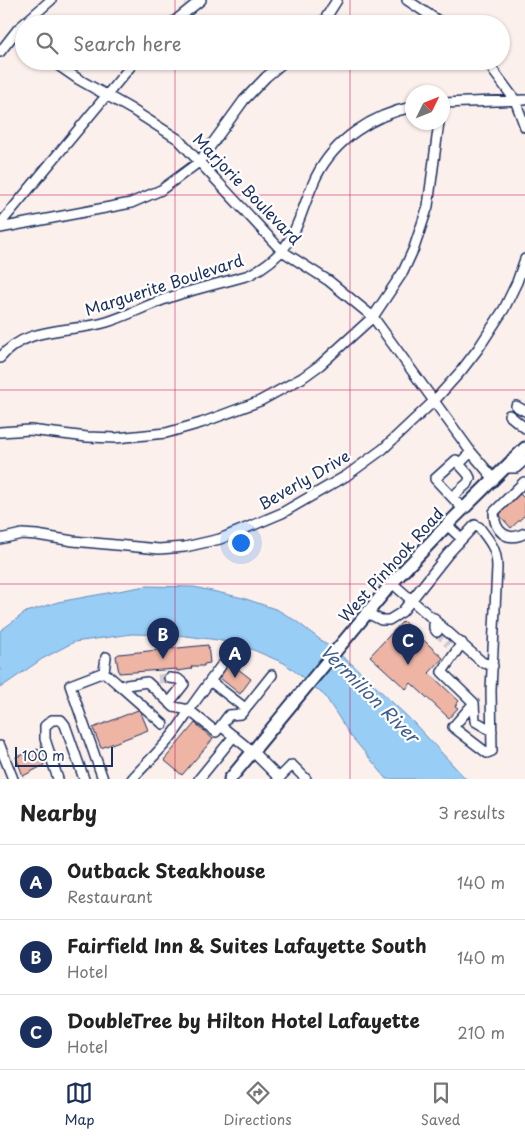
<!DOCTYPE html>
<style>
:root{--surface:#fff;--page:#f2f2f2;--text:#222;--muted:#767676;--line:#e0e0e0;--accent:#1b2f5e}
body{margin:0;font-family:"Playpen Sans",sans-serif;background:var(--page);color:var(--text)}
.compass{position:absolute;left:405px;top:85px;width:45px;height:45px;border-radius:50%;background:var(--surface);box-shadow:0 1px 4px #0004;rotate:47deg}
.scale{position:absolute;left:15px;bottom:12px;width:98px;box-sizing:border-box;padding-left:5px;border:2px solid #1b2f5e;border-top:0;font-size:14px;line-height:18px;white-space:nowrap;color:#1b2f5e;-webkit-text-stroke:4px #fff;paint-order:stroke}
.you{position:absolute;left:240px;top:542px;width:18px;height:18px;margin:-12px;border:4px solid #fff;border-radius:50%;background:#1a73e8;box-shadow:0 0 0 8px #1a73e833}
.badge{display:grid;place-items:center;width:32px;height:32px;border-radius:50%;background:var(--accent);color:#fff;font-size:16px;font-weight:700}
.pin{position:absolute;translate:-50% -41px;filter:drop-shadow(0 1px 2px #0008)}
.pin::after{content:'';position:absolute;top:26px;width:18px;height:15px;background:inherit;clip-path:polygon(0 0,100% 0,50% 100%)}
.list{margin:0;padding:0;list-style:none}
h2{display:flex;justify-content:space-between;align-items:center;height:65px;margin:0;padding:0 20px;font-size:21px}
h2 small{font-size:16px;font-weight:400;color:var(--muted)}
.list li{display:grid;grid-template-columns:32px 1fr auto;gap:15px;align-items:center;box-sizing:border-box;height:75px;padding:0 20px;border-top:1px solid var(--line)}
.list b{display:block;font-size:19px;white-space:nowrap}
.list p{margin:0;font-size:16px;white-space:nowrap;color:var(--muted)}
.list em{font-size:16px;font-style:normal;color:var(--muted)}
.icon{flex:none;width:28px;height:28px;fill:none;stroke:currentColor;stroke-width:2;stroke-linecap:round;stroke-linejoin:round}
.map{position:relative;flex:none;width:525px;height:779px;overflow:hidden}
.search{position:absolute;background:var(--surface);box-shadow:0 1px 4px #0004;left:15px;right:15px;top:15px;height:55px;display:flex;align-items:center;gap:12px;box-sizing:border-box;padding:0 18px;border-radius:28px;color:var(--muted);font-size:19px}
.sheet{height:290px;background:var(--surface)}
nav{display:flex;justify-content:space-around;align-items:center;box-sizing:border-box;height:70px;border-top:1px solid var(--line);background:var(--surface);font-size:14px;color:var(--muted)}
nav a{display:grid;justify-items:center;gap:2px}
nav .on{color:var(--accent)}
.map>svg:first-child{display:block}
.water{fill:#98cdf6;stroke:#668eb9}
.building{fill:#eeb5a4;stroke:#1b2f5e}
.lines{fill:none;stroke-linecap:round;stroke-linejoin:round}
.minor-tunnel{stroke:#cfc9d0;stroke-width:9;stroke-dasharray:9 4.5;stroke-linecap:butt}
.minor-casing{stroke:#1b2f5e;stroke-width:12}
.major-casing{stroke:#1b2f5e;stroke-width:15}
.minor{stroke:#fff;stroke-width:9}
.major{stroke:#fff;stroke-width:11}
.grid{fill:none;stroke:#c2185b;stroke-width:1;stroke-opacity:0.55}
.labels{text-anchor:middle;stroke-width:4.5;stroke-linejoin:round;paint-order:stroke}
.street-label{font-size:16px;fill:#1b2f5e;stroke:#fff}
.water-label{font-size:18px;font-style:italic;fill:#405e8c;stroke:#fff}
</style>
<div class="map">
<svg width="525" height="779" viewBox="0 0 525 779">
<rect width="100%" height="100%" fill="#fcf0ed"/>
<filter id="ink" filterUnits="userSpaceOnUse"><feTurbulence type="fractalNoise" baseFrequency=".02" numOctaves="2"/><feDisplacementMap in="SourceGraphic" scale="10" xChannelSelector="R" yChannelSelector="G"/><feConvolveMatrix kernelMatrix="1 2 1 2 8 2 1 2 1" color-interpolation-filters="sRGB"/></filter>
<g filter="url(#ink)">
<!-- water -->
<path class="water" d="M146 586 194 587 243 598 278 610 296 621 353 665 412 721 466 779H387L350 735 325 696 297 673 284 663 251 649 218 640 178 635 132 634 74 642 42 659 0 688V631L26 612 58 602Z"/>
<!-- building -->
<path class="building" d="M520 494 525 499V515L511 528 501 517 500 514Z
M403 621 443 658 429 673 459 701 455 706 458 708 449 718 411 683 406 689 370 656Z
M208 645 210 663 204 664V666H192L191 669 177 671V669L119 673 116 656 119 654Z
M229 662 251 679 240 694 220 678Z
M138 710 141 713 148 730 101 748 93 728Z
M195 723 213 739 182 775 164 760Z
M38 749 44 765 23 776 16 757Z"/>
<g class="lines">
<!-- minor-tunnel -->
<path class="minor-tunnel" d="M437 632 449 644
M158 679 169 678"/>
<defs>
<path id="minor" d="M407 0 443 24
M171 24 201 0
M322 24 337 0
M0 52 18 29 51 0
M52 61 78 79 131 109 178 139 282 251 329 281 373 317 471 452 494 479
M486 61 515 100 525 127
M442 103 525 100
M0 224 135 61
M0 228 131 203 161 190 199 162 244 100 266 77 285 61
M0 358C27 325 70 333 107 322 127 316 147 305 168 298 194 289 222 283 249 275 299 249 295 222 316 177 335 139 373 115 412 107
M516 406 525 411
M509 415 525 428
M0 432 30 430 87 437 116 438 166 433 201 423 260 401 302 378 320 365 373 317 403 272 414 248 428 206 439 122
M505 468H516L525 460
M525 483 524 482 494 512C494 531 507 543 525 533
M452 497 468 483 470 478 468 474 459 464
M463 509 435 479 456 460 459 464 471 452
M447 525 462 539
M0 539 22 534 37 535 73 541 159 549 185 547 220 539 282 513 346 476 383 449 435 400 461 371 478 349 504 309 517 282 525 259
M392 583 482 662 493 666
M367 613 381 620H389L402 612 448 554 475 525 479 527C490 542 497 548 497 568L491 690 492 751 487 753 453 727 474 703
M434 618V628L437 632
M462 643 442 672 474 703 475 721 492 731
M104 672 106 657
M210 681 221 666
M120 686 163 724
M169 703 184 684 178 679 169 678
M245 708 210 681 189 710 216 732 229 715 241 714 272 675
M221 726 253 752 280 779
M0 746 13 779
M279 778 292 765 306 779
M58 779 45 739V726L52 720H61L65 725 84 779
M103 779 70 685 104 672 120 686 147 682 174 707 189 710C175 737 152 757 132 779
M199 779 234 736"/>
<path id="major" d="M230 779 392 583 448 524 525 448"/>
</defs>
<!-- minor casing -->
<use href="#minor" class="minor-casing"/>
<!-- major casing -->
<use href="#major" class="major-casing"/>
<!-- minor -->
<use href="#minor" class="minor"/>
<!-- major -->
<use href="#major" class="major"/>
</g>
</g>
<!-- grid -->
<path class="grid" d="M175 0V24M350 0V24M175 61V779M350 61V779M0 195H525M0 390H525M0 584H525"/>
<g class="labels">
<!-- street labels -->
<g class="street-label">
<text transform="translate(247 189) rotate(46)" y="6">Marjorie Boulevard</text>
<text transform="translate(164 285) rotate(-18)" y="6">Marguerite Boulevard</text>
<text transform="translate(304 480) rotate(-30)" y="6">Beverly Drive</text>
<text transform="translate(391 565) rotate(-48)" y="6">West Pinhook Road</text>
</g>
<!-- water labels -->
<g class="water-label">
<text transform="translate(369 694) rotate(45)" y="6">Vermilion River</text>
</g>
</g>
</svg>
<svg class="compass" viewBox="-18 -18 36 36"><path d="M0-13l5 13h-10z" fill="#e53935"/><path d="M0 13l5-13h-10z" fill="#767676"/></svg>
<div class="scale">100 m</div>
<div class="you"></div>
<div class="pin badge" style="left:235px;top:678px">A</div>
<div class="pin badge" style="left:163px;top:659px">B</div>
<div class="pin badge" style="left:408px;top:665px">C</div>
<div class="search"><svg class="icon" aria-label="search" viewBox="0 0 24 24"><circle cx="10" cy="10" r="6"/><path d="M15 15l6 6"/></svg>Search here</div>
</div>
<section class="sheet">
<h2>Nearby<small>3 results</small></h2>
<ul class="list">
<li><span class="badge">A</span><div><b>Outback Steakhouse</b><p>Restaurant</p></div><em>140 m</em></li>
<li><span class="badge">B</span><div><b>Fairfield Inn &amp; Suites Lafayette South</b><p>Hotel</p></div><em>140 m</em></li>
<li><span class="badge">C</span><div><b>DoubleTree by Hilton Hotel Lafayette</b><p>Hotel</p></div><em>210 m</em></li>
</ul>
</section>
<nav>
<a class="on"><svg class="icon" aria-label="map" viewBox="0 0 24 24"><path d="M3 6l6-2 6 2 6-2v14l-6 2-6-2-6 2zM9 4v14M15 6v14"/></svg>Map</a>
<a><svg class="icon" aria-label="directions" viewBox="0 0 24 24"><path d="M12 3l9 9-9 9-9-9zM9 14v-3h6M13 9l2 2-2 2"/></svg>Directions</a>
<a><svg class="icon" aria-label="saved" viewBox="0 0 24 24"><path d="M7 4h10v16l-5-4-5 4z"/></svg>Saved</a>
</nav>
